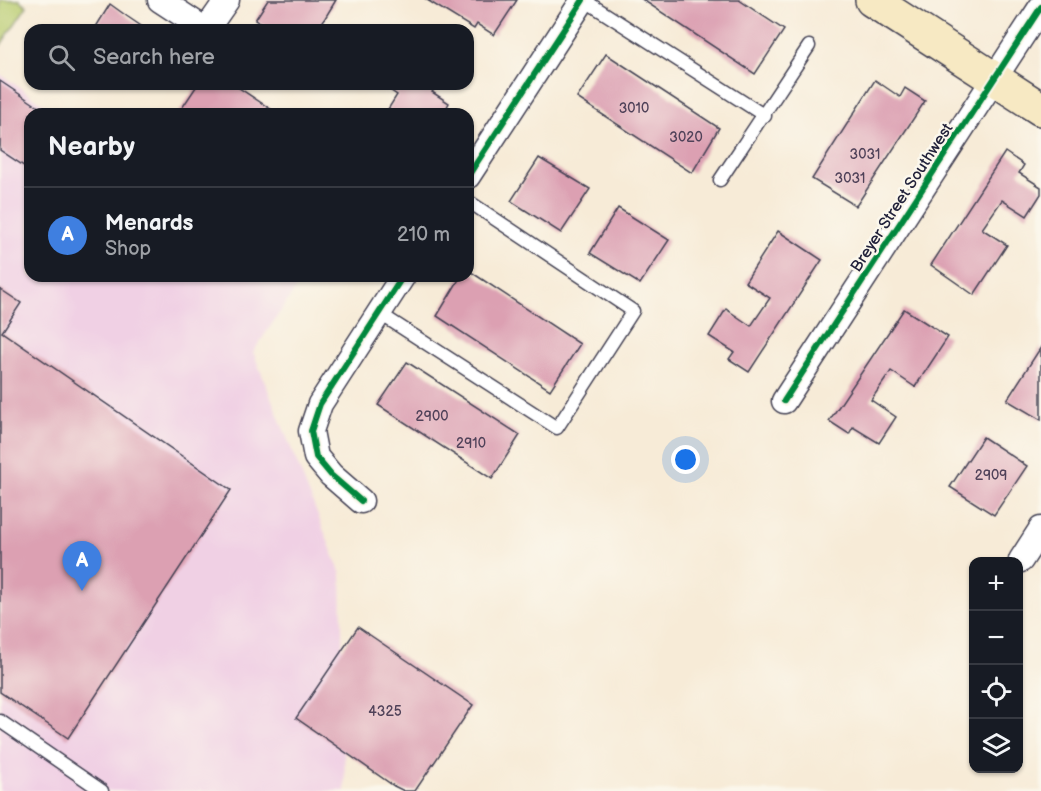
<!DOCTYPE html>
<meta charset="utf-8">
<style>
:root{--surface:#171b24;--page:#20242c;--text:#f1f3f6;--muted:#9ea1a6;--line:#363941;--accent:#d1495b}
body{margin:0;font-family:"Balsamiq Sans",sans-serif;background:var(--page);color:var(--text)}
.controls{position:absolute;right:18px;bottom:18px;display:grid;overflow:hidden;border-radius:12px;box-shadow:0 2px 4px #0004}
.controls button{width:54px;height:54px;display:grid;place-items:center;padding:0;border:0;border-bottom:2px solid var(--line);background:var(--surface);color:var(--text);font:30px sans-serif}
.you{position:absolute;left:686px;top:460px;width:21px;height:21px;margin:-15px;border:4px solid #fff;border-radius:50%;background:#1a73e8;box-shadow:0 0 0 9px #1a73e833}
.badge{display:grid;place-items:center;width:39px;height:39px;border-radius:50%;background:var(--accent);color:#fff;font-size:20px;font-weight:700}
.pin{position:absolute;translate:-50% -50px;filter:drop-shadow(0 2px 3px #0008)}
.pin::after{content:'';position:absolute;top:32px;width:21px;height:18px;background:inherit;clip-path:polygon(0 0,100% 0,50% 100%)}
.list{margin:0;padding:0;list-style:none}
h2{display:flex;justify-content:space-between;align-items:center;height:78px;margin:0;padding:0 24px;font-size:26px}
h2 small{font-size:20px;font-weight:400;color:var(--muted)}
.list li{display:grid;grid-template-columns:39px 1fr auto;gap:18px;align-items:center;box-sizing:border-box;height:96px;padding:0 24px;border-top:2px solid var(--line)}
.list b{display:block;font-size:22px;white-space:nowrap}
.list p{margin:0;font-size:20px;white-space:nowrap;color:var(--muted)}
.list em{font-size:20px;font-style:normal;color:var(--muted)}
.icon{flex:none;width:33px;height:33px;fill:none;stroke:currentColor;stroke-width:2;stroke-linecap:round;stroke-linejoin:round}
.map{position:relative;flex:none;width:1041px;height:791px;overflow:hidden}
.search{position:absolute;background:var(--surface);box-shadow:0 2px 4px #0004;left:24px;top:24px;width:450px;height:66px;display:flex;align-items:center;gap:15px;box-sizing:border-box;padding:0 21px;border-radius:18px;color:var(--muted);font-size:22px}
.panel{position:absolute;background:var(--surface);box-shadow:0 2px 4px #0004;left:24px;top:108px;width:450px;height:174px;border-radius:18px}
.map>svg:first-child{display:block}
.built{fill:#f0d0e4}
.green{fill:#b9cc70;stroke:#6e7756;stroke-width:1.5}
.building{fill:#dca0b2}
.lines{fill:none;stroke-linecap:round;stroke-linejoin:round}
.lane-casing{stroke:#424052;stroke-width:15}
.street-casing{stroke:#424052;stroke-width:27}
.secondary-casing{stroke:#424052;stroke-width:36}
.lane{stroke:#fff;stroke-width:12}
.street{stroke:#fff;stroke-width:24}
.secondary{stroke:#f7e9c3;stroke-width:33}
.cycleway-casing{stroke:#fbf7ec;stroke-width:10}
.cycleway{stroke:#00873e;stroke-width:6}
.labels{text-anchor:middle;stroke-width:5;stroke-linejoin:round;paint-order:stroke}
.number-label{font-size:14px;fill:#504259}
.street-label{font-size:16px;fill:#22223b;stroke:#fbf7ec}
</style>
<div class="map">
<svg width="1041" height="791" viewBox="0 0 1041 791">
<rect width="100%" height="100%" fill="#fbf7ec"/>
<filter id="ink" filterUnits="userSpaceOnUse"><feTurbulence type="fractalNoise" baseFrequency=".0167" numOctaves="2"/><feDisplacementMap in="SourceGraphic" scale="12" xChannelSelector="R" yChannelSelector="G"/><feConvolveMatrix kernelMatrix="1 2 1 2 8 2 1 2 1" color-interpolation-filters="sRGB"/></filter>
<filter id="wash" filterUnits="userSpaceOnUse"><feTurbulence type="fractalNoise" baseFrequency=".008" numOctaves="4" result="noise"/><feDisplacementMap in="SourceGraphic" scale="24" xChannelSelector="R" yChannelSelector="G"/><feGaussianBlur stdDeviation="1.35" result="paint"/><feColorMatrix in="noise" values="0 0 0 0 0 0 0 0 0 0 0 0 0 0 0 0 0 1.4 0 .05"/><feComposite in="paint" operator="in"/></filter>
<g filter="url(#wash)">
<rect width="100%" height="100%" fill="#f7ebd7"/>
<!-- built -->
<path class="built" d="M0 74 58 114H30V276H294L301 281 253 352 341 574 345 791H0Z"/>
<!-- green -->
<path class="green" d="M0 0H19L27 6 0 46Z"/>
<g id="blocks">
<!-- building -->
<path class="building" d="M268 0H336L319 28 311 24 307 30H270L255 20Z
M427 0H517L494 35 477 24 474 29Z
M643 0H739L784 30 755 74Z
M110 4 128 17 147 30H94Z
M606 54 719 128 692 173 577 98Z
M875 80 900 97 905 88 925 101 856 206 812 179Z
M0 81 49 114H30V170L0 150Z
M198 84H233L278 114H178Z
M381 84H438L432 92 449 103 443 114H385L397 95Z
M1005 152 1024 165 1019 173 1041 187V194L1027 216 1002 200 982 229 1007 245 974 295 931 265Z
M539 158 590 189 561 233 511 201Z
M618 208 669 240 640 284 590 253Z
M778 231 822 260 749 372 729 359 734 352 709 336 726 309 751 326 770 298 745 282Z
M468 270 580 344 550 390 437 316 461 276H468Z
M0 289 21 303 2 332 231 490 68 738 0 692Z
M904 309 948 337 915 387 891 371 871 400 896 417 879 443 853 427 849 434 829 421Z
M1041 347V420L1007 400Z
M407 362 520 435 492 479 378 405Z
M983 437 1027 466 994 515 950 487Z
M358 627 473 705 415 791H404L394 786 296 718Z"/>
</g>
</g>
<g filter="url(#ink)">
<use href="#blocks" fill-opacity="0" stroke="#424052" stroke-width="1.5"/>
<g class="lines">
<defs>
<path id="lane" d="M584 0 765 116
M720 180 809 46
M379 313 557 428 633 311 468 201
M0 721 102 791"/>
<path id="street" d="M160 0 206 30
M206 30 227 0
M468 176 583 0
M784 401 1041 7
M361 501 331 475 316 457 311 431 320 404 403 276
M1021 560 1041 529"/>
<path id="secondary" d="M872 0 1041 109"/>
</defs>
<!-- lane casing -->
<use href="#lane" class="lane-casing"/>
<!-- street casing -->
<use href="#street" class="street-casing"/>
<!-- secondary casing -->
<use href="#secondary" class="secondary-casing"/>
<!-- lane -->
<use href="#lane" class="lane"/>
<!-- street -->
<use href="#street" class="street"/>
<!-- secondary -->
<use href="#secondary" class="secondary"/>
<defs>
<path id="cycleway" d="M468 176 583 0
M784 401 1041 7
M361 501 331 475 316 457 311 431 320 404 403 276"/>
</defs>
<!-- cycleway casing -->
<use href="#cycleway" class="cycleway-casing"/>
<!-- cycleway -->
<use href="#cycleway" class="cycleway"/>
</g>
</g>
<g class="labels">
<!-- number labels -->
<g class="number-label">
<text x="634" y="113">3010</text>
<text x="686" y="142">3020</text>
<text x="865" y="159">3031</text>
<text x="850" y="183">3031</text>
<text x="432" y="421">2900</text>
<text x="471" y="448">2910</text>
<text x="991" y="480">2909</text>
<text x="385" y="716">4325</text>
</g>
<!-- street labels -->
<g class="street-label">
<text transform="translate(901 197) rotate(-57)" y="6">Breyer Street Southwest</text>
</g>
</g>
</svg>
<div class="controls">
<button>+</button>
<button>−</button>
<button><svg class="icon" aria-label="locate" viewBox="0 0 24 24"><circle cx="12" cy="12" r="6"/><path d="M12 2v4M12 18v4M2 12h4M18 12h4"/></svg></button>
<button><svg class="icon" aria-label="layers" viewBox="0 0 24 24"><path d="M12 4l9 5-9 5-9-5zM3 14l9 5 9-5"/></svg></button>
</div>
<div class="you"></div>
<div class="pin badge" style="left:82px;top:591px;background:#3f7fe0">A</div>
<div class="search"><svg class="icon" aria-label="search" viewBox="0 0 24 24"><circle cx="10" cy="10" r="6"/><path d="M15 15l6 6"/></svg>Search here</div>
<section class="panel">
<h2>Nearby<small></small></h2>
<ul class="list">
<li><span class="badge" style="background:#3f7fe0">A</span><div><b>Menards</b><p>Shop</p></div><em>210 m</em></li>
</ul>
</section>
</div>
